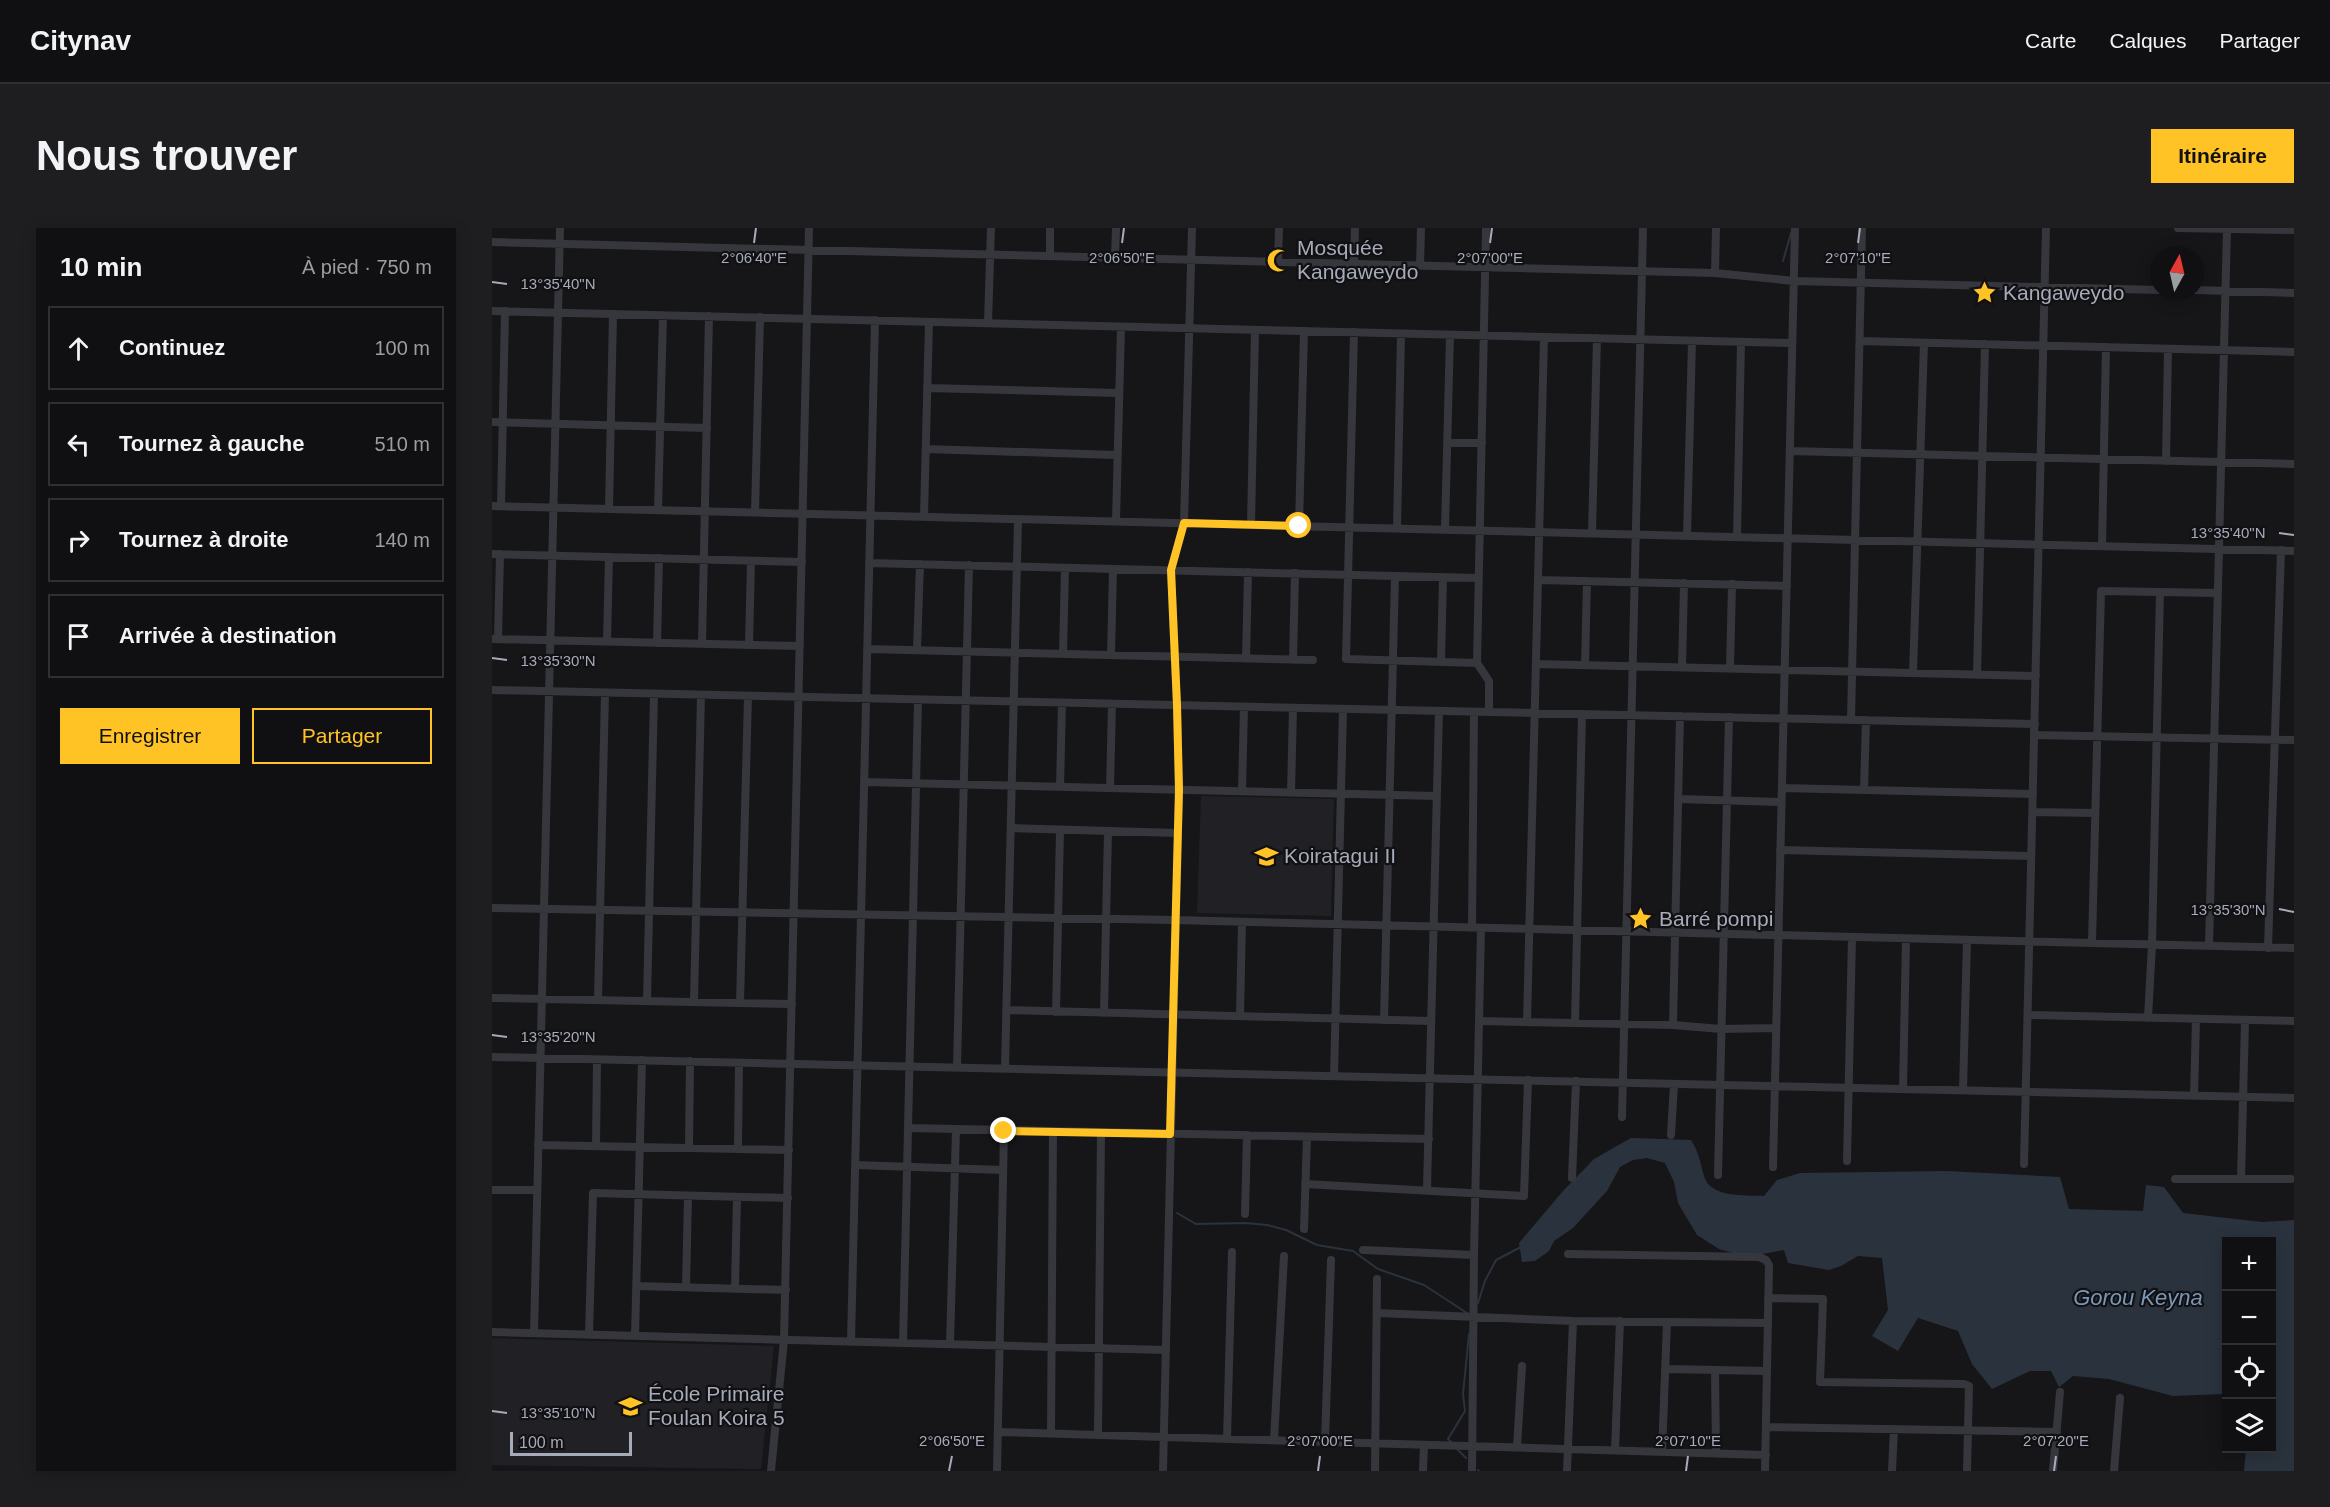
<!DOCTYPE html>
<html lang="fr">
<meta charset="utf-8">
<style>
:root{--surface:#101012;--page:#1e1e20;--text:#f1f3f6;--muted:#9c9d9f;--line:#303032;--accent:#ffc326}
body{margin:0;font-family:Arial,sans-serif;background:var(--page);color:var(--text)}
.controls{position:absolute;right:18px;bottom:18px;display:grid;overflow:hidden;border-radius:0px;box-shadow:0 3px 15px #0003}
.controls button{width:54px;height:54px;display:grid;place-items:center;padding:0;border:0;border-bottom:2px solid var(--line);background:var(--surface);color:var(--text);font:30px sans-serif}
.compass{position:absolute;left:1658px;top:18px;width:54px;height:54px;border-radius:50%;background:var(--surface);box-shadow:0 3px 15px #0003;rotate:8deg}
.scale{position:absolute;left:18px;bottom:15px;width:122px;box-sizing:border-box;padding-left:6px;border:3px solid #a6abb9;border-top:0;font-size:16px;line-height:21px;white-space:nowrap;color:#a6abb9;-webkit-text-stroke:4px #111013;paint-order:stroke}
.stop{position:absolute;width:18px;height:18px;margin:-14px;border:4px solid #ffc326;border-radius:50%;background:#fff}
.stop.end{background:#ffc326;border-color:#fff;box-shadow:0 2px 6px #0008}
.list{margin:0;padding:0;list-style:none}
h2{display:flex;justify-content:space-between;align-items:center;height:78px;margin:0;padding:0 24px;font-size:26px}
h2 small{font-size:20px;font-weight:400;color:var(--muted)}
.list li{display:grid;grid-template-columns:39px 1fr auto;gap:18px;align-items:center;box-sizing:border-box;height:84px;margin:0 12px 12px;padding:0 12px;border:2px solid var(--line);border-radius:0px}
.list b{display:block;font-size:22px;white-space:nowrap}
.list em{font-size:20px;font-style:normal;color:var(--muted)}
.actions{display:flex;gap:12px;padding:18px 24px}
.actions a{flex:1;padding:14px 0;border:2px solid var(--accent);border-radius:0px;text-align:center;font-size:21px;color:var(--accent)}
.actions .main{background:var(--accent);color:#111}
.icon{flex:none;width:33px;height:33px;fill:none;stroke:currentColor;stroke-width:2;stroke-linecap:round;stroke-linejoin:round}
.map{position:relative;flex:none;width:1802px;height:1243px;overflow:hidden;border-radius:0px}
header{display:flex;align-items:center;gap:36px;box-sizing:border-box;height:84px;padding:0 30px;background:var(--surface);border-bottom:2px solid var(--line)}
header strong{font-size:28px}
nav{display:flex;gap:33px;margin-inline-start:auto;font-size:21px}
.intro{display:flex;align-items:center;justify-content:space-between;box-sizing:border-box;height:144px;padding:0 36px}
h1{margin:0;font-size:42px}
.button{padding:15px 27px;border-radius:0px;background:var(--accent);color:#111;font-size:21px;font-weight:700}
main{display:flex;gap:36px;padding:0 36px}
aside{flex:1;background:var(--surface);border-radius:0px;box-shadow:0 3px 15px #0003}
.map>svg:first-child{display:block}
.built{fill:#212125}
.water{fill:#2a333d}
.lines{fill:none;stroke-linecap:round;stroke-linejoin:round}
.stream{stroke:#2a333d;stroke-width:2}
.street{stroke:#36373d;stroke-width:8}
.route{stroke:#ffc326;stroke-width:8}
.ticks{fill:none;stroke:#a6abb9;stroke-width:2}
.labels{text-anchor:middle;stroke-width:4.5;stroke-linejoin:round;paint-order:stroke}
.poi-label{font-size:21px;fill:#a6abb9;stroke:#111013;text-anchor:start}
.water-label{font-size:22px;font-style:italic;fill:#7997b8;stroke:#111013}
.ticks-label{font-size:15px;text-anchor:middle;fill:#a6abb9;stroke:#111013;stroke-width:4.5;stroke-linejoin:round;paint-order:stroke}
</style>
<header>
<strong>Citynav</strong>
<nav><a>Carte</a><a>Calques</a><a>Partager</a></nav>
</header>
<div class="intro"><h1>Nous trouver</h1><a class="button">Itinéraire</a></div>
<main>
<aside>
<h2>10 min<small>À pied · 750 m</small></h2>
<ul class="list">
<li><svg class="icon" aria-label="ahead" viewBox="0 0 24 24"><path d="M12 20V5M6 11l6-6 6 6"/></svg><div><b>Continuez</b></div><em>100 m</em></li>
<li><svg class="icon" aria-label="left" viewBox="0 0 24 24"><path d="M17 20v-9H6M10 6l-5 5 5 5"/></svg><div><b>Tournez à gauche</b></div><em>510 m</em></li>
<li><svg class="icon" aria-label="right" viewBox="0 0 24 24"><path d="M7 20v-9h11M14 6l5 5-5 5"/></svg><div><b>Tournez à droite</b></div><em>140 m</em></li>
<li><svg class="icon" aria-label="arrive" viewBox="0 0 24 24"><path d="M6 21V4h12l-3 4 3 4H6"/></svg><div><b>Arrivée à destination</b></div></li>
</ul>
<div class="actions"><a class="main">Enregistrer</a><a>Partager</a></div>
</aside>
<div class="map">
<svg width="1802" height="1243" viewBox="0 0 1802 1243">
<rect width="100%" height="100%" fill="#161518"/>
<!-- built -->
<path class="built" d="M709 568 842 571 839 688 705 685Z
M0 1110 282 1118 269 1241 0 1237Z"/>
<!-- water -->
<path class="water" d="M1139 910 1199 912C1207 924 1208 934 1212 948 1218 970 1253 967 1272 968L1285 952 1308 945 1455 943 1568 949 1577 981 1651 983 1654 957 1672 959 1691 985 1770 994 1802 992V1243H1752L1754 1221 1780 1220V1014H1734V1166L1681 1168 1617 1151 1581 1148 1567 1159 1559 1143H1538L1500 1161 1480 1136 1466 1103 1426 1090 1406 1123 1380 1108 1396 1082 1390 1030 1366 1028 1349 1038 1337 1042 1296 1035 1292 1022 1255 1029 1227 1021 1205 1007 1186 975 1182 954 1173 935 1155 930 1141 932 1128 939 1115 963 1081 1000 1062 1013 1057 1023 1043 1033 1030 1034 1027 1015 1071 963 1102 931Z"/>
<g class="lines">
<!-- stream -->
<path class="stream" d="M1291 33 1299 5
M685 985 704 996 754 995 775 997 794 1002 825 1017 861 1023 886 1041 932 1057 975 1085
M986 1075 993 1053 1004 1032 1029 1019
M960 1215 956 1211 973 1183 971 1166 977 1106
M965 1221 974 1230
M986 1242 987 1243"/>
<!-- street -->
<path class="street" d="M994 0 985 435 997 453V484
M1686 0 1802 2
M0 14 1223 45 1302 53 1667 62
M558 28V0
M623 30 624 0
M786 34 787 0
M862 36 863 0
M928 38 929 0
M1223 45 1224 0
M1703 62 1802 65
M0 83 1300 115
M496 95 499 0
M862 104 854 431 985 435
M1368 113 1802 124
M435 160 627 165
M0 194 215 200
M955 215H990
M434 221 624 227
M1298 223 1802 236
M1674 233 1676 121
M0 278 1802 323
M9 278 13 83
M117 280 121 86
M166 282 171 87
M263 284 268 89
M432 288 437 94
M624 293 629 99
M759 297 763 102
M807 298 812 103
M905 300 909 106
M953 301 958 107
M1100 305 1105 110
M1195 308 1200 113
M1245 309 1249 114
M1610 318 1614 119
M0 326 310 334
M377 335 986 350
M1046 352 1295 358
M0 411 308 418
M6 411 8 326
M115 413 117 329
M165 415 167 330
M210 416 217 88
M257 417 259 333
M375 421 821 432
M425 422 428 336
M571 426 573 340
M619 427 621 341
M754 431 756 344
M801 432 803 345
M949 434 951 349
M1044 436 1544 448
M1093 437 1095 353
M1190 439 1192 355
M1238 440 1240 356
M1421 445 1432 115
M1485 447 1493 116
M0 462 1543 496
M1359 492 1370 0
M1542 507 1802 512
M372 554 945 568
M568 559 570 475
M618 560 620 476
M1290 560 1541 566
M1372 562 1374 492
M750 563 752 479
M799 565 801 480
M1186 571 1289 574
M1541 584 1603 585
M519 600 686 605
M1288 622 1539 628
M0 680 683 692 1802 720
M980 700 982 484
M1600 715 1609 363 1726 365
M1717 718 1735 1
M1776 720 1789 322
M0 770 300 776
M106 772 113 465
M155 773 162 466
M202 774 209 467
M248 775 256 468
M514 782 939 793
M564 784 568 602
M612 785 616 603
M1536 787 1802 793
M748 788 750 694
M1656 790 1660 717 1668 364
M892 792 903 348
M987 793 1181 797 1229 801 1284 800
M1035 794 1052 109
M1083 795 1090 486
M1181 797 1188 488
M0 829 1802 870
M465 839 477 337
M513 840 526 291
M842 848 851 481
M1411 861 1414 711
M1471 862 1475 712
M1702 868 1704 791
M1130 889 1151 0
M416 900 937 911
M1179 907 1182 856
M46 917 297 922
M104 918 105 832
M197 919 198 833
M246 919 247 835
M1355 933 1360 709
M1532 936 1554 0
M363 937 511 942
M1281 939 1303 0
M1226 947 1237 489
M1080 950 1084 853
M1683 951H1799
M1749 951 1753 793
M813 956 1032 968 1036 852
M935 961 947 483
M0 962H45
M753 986 755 907
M812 1001 815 909
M871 1022 982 1027
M1076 1026 1267 1029 1274 1032 1277 1037 1273 1243
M145 1058 294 1062
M194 1059 196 968
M243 1060 245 969
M1276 1070 1331 1071 1328 1154 1472 1156 1477 1158 1475 1243
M885 1085 1081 1093 1276 1095
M0 1104 673 1122
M42 1105 68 0
M97 1107 101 965 296 970
M143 1108 150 832
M359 1114 383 92
M411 1115 426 472
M458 1116 464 901
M1175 1141 1275 1143
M1223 1142 1224 1225
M1274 1199 1565 1204
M506 1204 1274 1227
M559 1205 561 903
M606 1207 609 904
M735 1211 740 1024
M782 1212 792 1028
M833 1214 839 1032
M1025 1219 1030 1138
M1123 1222 1128 1093
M1170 1224 1175 1094
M279 1243 292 1112 317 0
M505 1243 512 902
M671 1243 687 562 685 477 679 342 692 295 700 0
M883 1243 885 1051
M931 1243 932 1217
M980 1243 982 1027 989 700
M1075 1243 1081 1093
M1400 1243 1402 1201
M1561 1243 1568 1164
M1622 1243 1628 1170"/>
</g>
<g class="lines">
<!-- route -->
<path class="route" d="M512 903 678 906 687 562 685 477 679 342 692 295 807 298"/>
</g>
<!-- ticks -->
<path class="ticks" d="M262 15 264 0M630 15 632 0M998 15 1000 0M1366 15 1368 0M0 54 15 56M1787 305 1802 307M0 430 15 432M1787 681 1802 684M0 807 15 809M0 1183 15 1185M457 1243 460 1228M826 1243 828 1228M1194 1243 1196 1228M1562 1243 1564 1228"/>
<!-- icons -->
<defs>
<symbol id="mosque-bare" viewBox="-9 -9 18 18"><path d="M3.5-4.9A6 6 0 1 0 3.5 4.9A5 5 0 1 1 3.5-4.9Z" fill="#ffc326" stroke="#111013" stroke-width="2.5" paint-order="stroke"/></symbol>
<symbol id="sight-bare" viewBox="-9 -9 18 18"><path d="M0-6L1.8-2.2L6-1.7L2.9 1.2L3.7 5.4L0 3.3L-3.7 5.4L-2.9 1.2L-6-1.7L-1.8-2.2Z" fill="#ffc326" stroke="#111013" stroke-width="2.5" paint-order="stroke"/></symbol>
<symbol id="school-bare" viewBox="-9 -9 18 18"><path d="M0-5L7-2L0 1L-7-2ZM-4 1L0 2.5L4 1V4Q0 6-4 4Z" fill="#ffc326" stroke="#111013" stroke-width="2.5" paint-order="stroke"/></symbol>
</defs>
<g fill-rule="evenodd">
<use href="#mosque-bare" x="770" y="16" width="33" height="33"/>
<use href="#sight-bare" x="1476" y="48" width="33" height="33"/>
<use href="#school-bare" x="758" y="612" width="33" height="33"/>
<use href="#sight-bare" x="1132" y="674" width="33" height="33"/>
<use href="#school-bare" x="122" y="1162" width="33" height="33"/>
</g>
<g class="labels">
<!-- poi labels -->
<g class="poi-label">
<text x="805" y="27">Mosquée<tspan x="805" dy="24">Kangaweydo</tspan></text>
<text x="1511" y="72">Kangaweydo</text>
<text x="792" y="635">Koiratagui II</text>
<text x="1167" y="698">Barré pompi</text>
<text x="156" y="1173">École Primaire<tspan x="156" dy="24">Foulan Koira 5</tspan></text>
</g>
<!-- water labels -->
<g class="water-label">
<text x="1646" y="1077">Gorou Keyna</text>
</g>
</g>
<g class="ticks-label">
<text x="262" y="35">2°06'40"E</text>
<text x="630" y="35">2°06'50"E</text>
<text x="998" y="35">2°07'00"E</text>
<text x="1366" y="35">2°07'10"E</text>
<text x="66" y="61">13°35'40"N</text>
<text x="1736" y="310">13°35'40"N</text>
<text x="66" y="438">13°35'30"N</text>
<text x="1736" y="687">13°35'30"N</text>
<text x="66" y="814">13°35'20"N</text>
<text x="66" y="1190">13°35'10"N</text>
<text x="460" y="1218">2°06'50"E</text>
<text x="828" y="1218">2°07'00"E</text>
<text x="1196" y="1218">2°07'10"E</text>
<text x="1564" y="1218">2°07'20"E</text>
</g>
</svg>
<div class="controls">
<button>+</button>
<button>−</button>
<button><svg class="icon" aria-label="locate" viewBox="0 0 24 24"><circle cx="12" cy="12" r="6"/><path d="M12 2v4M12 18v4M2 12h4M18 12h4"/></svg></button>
<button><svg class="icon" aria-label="layers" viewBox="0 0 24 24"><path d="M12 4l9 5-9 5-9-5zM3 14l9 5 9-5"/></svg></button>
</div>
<svg class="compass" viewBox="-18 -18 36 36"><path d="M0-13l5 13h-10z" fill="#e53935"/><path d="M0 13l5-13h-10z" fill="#9c9d9f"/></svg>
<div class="scale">100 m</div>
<div class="stop" style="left:807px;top:298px"></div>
<div class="stop end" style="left:512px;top:903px"></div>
</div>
</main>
